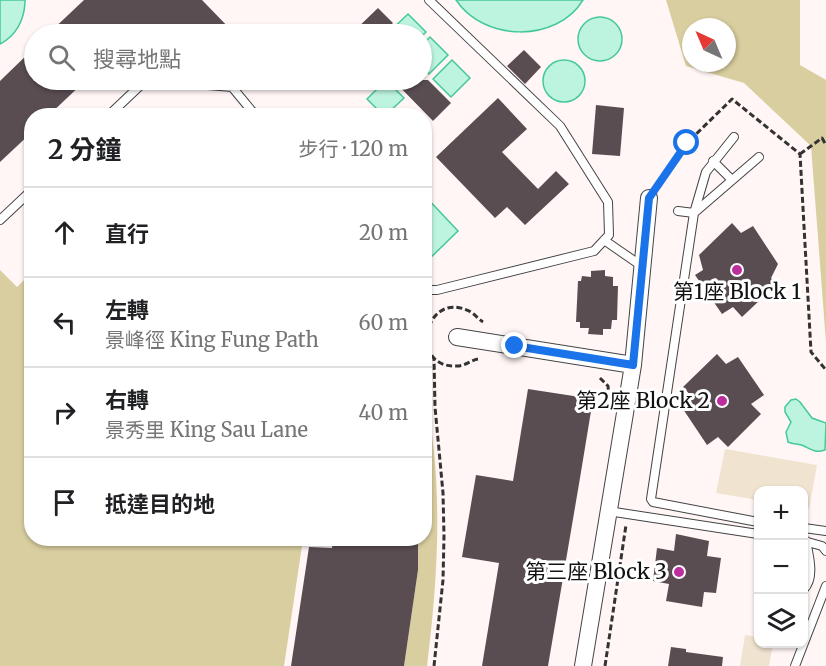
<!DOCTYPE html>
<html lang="zh-TW">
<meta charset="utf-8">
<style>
:root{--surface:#fff;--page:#f2f2f2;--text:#202124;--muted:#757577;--line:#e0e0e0}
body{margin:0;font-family:Merriweather,"Noto Sans TC",serif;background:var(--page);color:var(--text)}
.controls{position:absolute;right:18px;bottom:18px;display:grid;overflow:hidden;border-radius:12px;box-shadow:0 2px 4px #0004}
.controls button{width:54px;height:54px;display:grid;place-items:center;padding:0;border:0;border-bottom:2px solid var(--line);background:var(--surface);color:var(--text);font:30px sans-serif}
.compass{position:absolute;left:682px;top:18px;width:54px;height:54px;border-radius:50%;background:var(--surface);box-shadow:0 2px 4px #0004;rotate:316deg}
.stop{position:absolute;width:18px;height:18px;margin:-14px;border:4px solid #1a73e8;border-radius:50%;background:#fff}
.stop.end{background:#1a73e8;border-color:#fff;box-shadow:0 2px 6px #0008}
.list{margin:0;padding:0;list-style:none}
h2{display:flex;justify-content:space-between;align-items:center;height:78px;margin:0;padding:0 24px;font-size:26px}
h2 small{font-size:20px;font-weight:400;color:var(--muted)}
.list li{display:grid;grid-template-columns:39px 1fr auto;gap:18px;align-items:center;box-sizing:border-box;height:90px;padding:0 24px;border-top:2px solid var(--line)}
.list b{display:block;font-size:22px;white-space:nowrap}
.list p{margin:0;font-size:20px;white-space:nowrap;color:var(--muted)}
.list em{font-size:20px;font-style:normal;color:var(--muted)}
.icon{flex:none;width:33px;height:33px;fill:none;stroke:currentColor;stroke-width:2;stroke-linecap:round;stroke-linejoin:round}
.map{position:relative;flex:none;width:826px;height:666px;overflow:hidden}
.search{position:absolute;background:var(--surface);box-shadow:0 2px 4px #0004;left:24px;top:24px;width:408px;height:66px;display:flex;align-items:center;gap:15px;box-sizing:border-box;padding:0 21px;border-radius:33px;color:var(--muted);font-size:22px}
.panel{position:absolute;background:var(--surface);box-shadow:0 2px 4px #0004;left:24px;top:108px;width:408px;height:438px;border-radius:24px}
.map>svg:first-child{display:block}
.forest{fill:#d9ce9f;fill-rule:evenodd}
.pitch{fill:#f0e4d0}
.water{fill:#bcf4df;stroke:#45c89b;stroke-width:1.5}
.building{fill:#594d52}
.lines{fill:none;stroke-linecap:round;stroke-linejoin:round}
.lane-casing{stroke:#444;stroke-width:10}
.street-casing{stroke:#444;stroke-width:18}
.path{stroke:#333;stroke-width:3;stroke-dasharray:6 3;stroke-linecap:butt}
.lane{stroke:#fff;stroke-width:8}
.street{stroke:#fff;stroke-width:16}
.route{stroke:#1a73e8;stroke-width:8}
.poi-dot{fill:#bc2d9e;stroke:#fff;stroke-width:2}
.labels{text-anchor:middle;stroke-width:6;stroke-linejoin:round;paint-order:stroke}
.poi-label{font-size:21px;fill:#111;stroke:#fff;text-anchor:end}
</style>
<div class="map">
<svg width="826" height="666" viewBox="0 0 826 666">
<rect width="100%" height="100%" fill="#fff6f5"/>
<!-- forest -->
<path class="forest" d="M666 0H800V65L826 80V342L811 146 744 83 686 66ZM691 27H727V63H691Z
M0 270 17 287 31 273 32 538 303 539 284 666H0Z
M425 394C444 482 438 577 427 666H404L418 570V539L424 538Z"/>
<!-- pitch -->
<path class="pitch" d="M725 449 817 465 809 509 804 508V490H758V500L716 493Z
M745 635 758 637V644H773L769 666H740Z"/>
<!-- water -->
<path class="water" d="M0 0H25V3C24 20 16 36 0 44Z
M456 0H583C557 43 484 42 456 0Z
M408 14 426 32 422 36V34H390L388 33Z
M578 39a22 22 0 1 1 44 0a22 22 0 1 1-44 0Z
M430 37 448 55 429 74 422 67V45Z
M543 81a21 21 0 1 1 42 0a21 21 0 1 1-42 0Z
M452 60 470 78 451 97 433 79Z
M386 80 404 98 386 115H383L367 99Z
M425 196 458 231 425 263Z
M796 399 800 402 812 418 826 423 825 450C815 453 812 450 804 446 798 443 794 445 788 442L786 432 791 422 785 412V407L791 400Z"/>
<!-- building -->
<path class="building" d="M84 0H202L235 34H48Z
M378 8 393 23 381 34H351Z
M34 48V80H86L48 116H32V132L0 162V81Z
M524 50 541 67 525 84 507 66Z
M393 80H428L451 103 433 121Z
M498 98 527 129 502 152 538 189 556 171 569 184 525 225 507 207 495 218 436 157Z
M596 105 624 108 620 156 592 154Z
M732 223 741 233 753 226 778 264 771 278 777 284 742 317 733 307 722 314 695 275 703 270 699 255Z
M605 270V276L613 277V286H618L617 320H612L611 329H603V335L588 334 589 328H580V322H576L578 281H581L582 276 591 277V271Z
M717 354 726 364 738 357 764 395 751 404 761 414 728 447 718 437 707 445 681 406 693 398 683 387Z
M528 389 593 399 580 478 548 666H482L499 563 462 557 476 475 513 481Z
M676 534 709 541 707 556 721 558 716 593 704 592 702 607 666 601 669 584 653 581 657 548 674 551Z
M333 538H418V570L404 666H291L309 547 332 548Z
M671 647 686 649V652L723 657 722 666H668Z"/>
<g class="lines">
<defs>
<path id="lane" d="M170 80 172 82 232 87 256 116
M108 116 146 80
M734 137 706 172 694 213 651 499 653 502 758 522
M713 161 732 180
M678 211 694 213 759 157
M0 220 32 190
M604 240 643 267
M424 290H437L594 251 609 235 608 202 560 126 429 0
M608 511 758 534
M804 528 826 531
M804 541 822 546 826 551
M804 589C815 578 809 556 806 541
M795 666 826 586"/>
<path id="street" d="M457 337 633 365
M583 666 633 365 649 198"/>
</defs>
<!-- lane casing -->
<use href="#lane" class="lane-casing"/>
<!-- street casing -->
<use href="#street" class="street-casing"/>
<!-- path -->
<path class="path" d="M800 154 822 138 826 145
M659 184 687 143 732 99 800 154 811 352 826 370
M478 359C471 360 465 366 457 366 408 369 424 289 469 311 474 313 478 319 483 322
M600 378 608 386 609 398
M434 666 443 580 444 536 443 493 435 407 434 358
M605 666 626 525"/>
<!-- lane -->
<use href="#lane" class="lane"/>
<!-- street -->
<use href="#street" class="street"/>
</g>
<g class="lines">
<!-- route -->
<path class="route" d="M515 346 633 365 649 198 687 143"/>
</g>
<!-- markers -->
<g class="poi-dot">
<circle cx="737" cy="270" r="6"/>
<circle cx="722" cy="401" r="6"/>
<circle cx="679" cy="572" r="6"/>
</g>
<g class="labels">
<!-- poi labels -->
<g class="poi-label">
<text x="737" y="299" text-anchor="middle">第1座 Block 1</text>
<text x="710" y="408">第2座 Block 2</text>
<text x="667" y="579">第三座 Block 3</text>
</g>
</g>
</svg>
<div class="controls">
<button>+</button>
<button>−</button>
<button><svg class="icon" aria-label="layers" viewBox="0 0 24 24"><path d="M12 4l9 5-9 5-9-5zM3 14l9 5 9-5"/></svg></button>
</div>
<svg class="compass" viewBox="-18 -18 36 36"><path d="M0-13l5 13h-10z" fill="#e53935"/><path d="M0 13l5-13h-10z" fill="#757577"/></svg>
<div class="stop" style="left:687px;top:143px"></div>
<div class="stop end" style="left:515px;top:346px"></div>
<div class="search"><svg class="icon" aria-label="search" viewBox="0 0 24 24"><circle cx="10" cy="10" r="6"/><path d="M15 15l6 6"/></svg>搜尋地點</div>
<section class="panel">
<h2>2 分鐘<small>步行 · 120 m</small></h2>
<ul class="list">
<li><svg class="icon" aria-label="ahead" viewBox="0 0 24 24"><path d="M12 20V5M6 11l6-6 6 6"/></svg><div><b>直行</b></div><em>20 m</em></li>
<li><svg class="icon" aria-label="left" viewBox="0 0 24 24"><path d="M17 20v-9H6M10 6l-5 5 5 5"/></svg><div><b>左轉</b><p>景峰徑 King Fung Path</p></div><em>60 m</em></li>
<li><svg class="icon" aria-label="right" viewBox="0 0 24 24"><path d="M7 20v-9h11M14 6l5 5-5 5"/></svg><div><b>右轉</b><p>景秀里 King Sau Lane</p></div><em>40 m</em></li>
<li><svg class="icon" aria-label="arrive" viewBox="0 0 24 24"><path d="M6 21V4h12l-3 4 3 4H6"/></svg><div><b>抵達目的地</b></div></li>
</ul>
</section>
</div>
